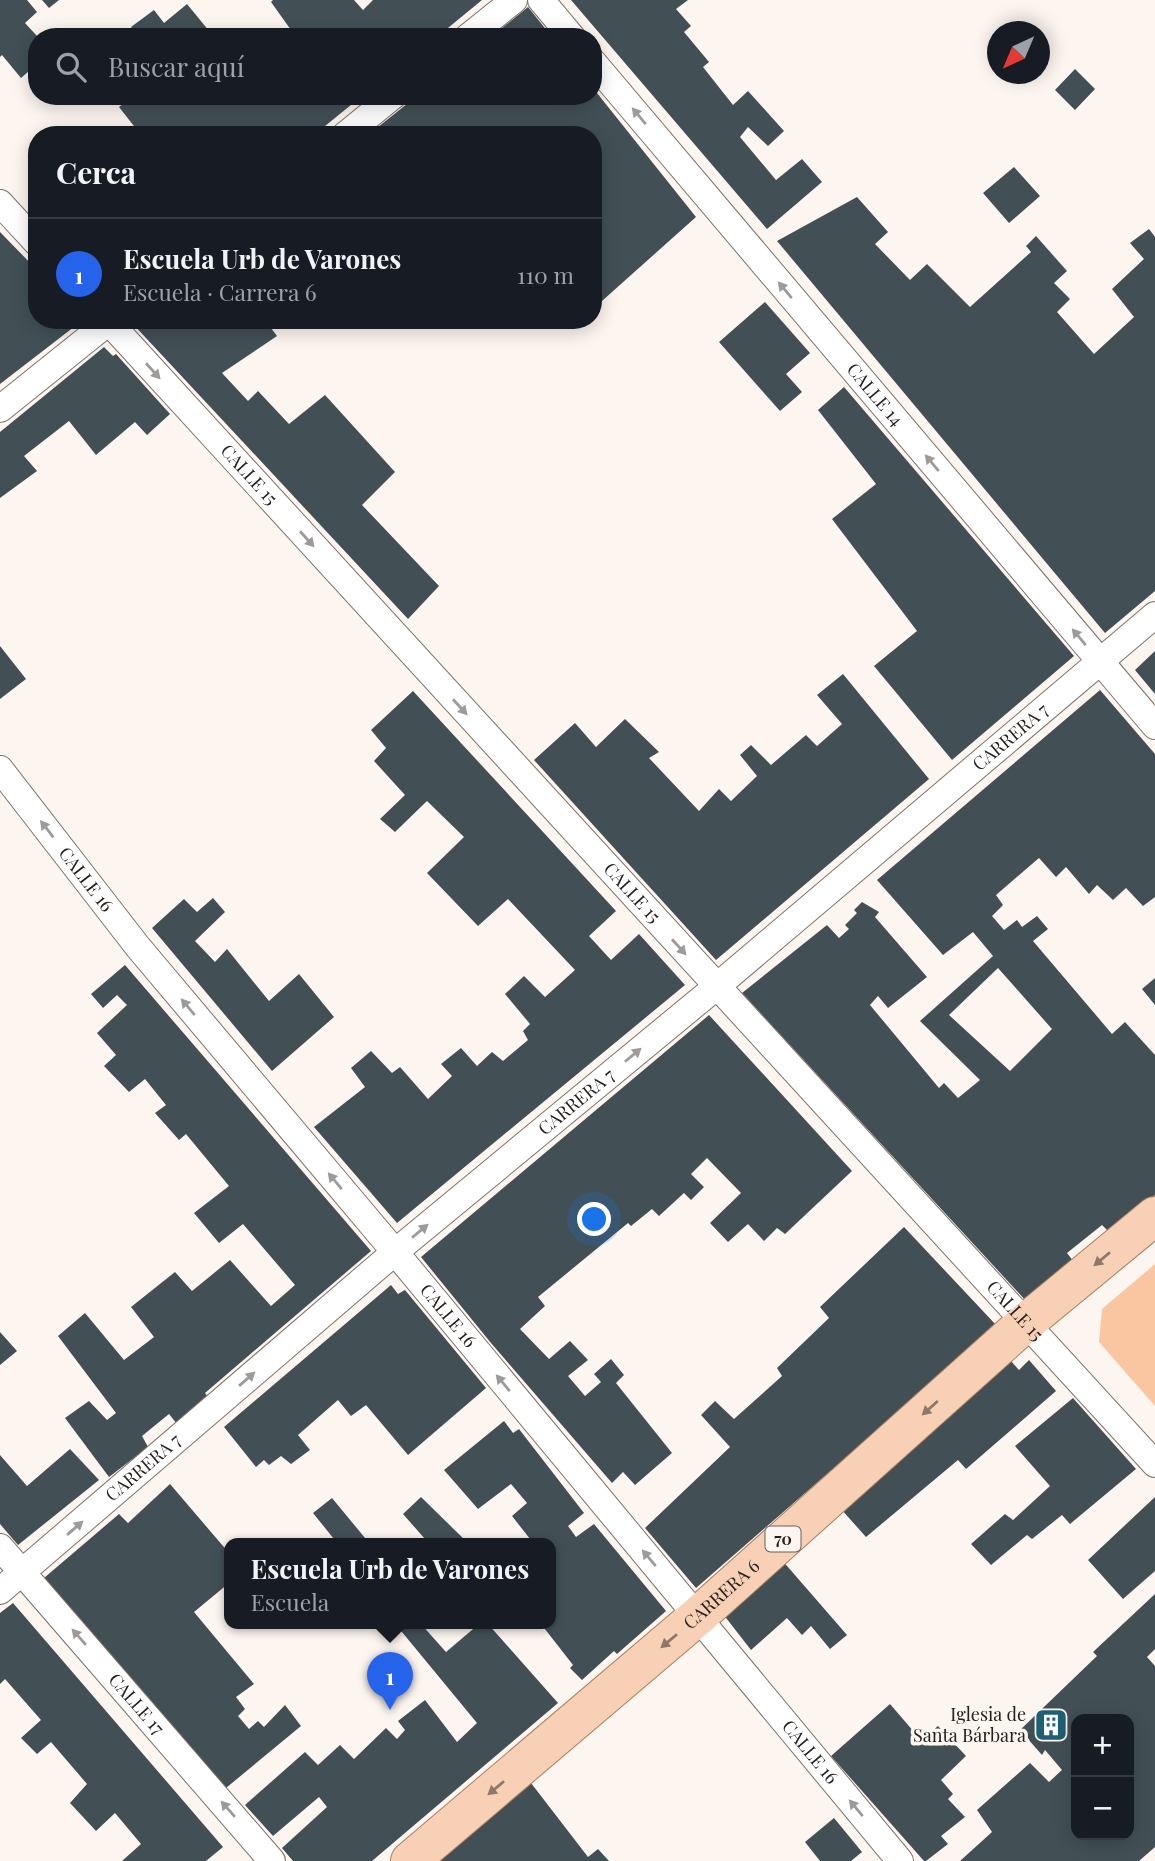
<!DOCTYPE html>
<html lang="es">
<meta charset="utf-8">
<style>
:root{--surface:#171b24;--page:#20242c;--text:#f1f3f6;--muted:#9ea1a6;--line:#363941;--accent:#2563eb}
body{margin:0;font-family:"Playfair Display",serif;background:var(--page);color:var(--text)}
.controls{position:absolute;right:21px;bottom:21px;display:grid;overflow:hidden;border-radius:14px;box-shadow:0 4px 18px #0003}
.controls button{width:63px;height:63px;display:grid;place-items:center;padding:0;border:0;border-bottom:2px solid var(--line);background:var(--surface);color:var(--text);font:35px sans-serif}
.compass{position:absolute;left:987px;top:21px;width:63px;height:63px;border-radius:50%;background:var(--surface);box-shadow:0 4px 18px #0003;rotate:224deg}
.you{position:absolute;left:595px;top:1220px;width:24px;height:24px;margin:-18px;border:5px solid #fff;border-radius:50%;background:#1a73e8;box-shadow:0 0 0 10px #1a73e833}
.badge{display:grid;place-items:center;width:46px;height:46px;border-radius:50%;background:var(--accent);color:#fff;font-size:23px;font-weight:700}
.pin{position:absolute;translate:-50% -58px;filter:drop-shadow(0 2px 4px #0008)}
.pin::after{content:'';position:absolute;top:37px;width:24px;height:21px;background:inherit;clip-path:polygon(0 0,100% 0,50% 100%)}
.popup{position:absolute;left:224px;top:1538px;width:332px;height:91px;box-sizing:border-box;display:grid;place-content:center;border-radius:14px;background:var(--surface);filter:drop-shadow(0 2px 5px #0005);font-size:23px;white-space:nowrap;color:var(--muted)}
.popup b{font-size:26px;color:var(--text)}
.popup::after{content:'';position:absolute;left:50%;top:100%;margin-left:-14px;border:14px solid transparent;border-top-color:var(--surface)}
.list{margin:0;padding:0;list-style:none}
h2{display:flex;justify-content:space-between;align-items:center;height:91px;margin:0;padding:0 28px;font-size:30px}
h2 small{font-size:23px;font-weight:400;color:var(--muted)}
.list li{display:grid;grid-template-columns:46px 1fr auto;gap:21px;align-items:center;box-sizing:border-box;height:112px;padding:0 28px;border-top:2px solid var(--line)}
.list b{display:block;font-size:26px;white-space:nowrap}
.list p{margin:0;font-size:23px;white-space:nowrap;color:var(--muted)}
.list em{font-size:23px;font-style:normal;color:var(--muted)}
.icon{flex:none;width:38px;height:38px;fill:none;stroke:currentColor;stroke-width:2;stroke-linecap:round;stroke-linejoin:round}
.map{position:relative;flex:none;width:1155px;height:1861px;overflow:hidden}
.search{position:absolute;background:var(--surface);box-shadow:0 4px 18px #0003;left:28px;top:28px;width:574px;height:77px;display:flex;align-items:center;gap:18px;box-sizing:border-box;padding:0 24px;border-radius:28px;color:var(--muted);font-size:26px}
.panel{position:absolute;background:var(--surface);box-shadow:0 4px 18px #0003;left:28px;top:126px;width:574px;height:203px;border-radius:28px}
.map>svg:first-child{display:block}
.green{fill:#fac6a1}
.building{fill:#425055;fill-rule:evenodd}
.lines{fill:none;stroke-linecap:round;stroke-linejoin:round}
.minor-casing{stroke:#7e726a;stroke-width:28}
.primary-casing{stroke:#aa7e5f;stroke-width:40}
.minor{stroke:#fff;stroke-width:26}
.primary{stroke:#f7d0b5;stroke-width:38}
.oneway{fill:#9d9b99}
.oneway2{fill:#8e7869}
.labels{text-anchor:middle;stroke-width:7;stroke-linejoin:round;paint-order:stroke}
.shield{fill:#fdf5f0;stroke:#66605c;stroke-width:2}
.shield-label{font-size:16px;font-weight:bold;fill:#25201d}
.street-label{font-size:18px;fill:#25201d;stroke:#fdf5f0}
.poi-label{font-size:18px;fill:#25201d;stroke:#fdf5f0;text-anchor:end}
</style>
<div class="map">
<svg width="1155" height="1861" viewBox="0 0 1155 1861">
<rect width="100%" height="100%" fill="#fdf5f0"/>
<!-- green -->
<path class="green" d="M1155 1264V1406L1099 1342 1102 1309Z"/>
<!-- building -->
<path class="building" d="M0 0H27L37 12 25 23 37 36V52L32 56 37 64 21 78 2 55 0 57Z
M42 0H59L49 8Z
M273 0H354L363 10 373 0H482L437 37H296L271 2Z
M571 0H688L676 9 691 26 684 32 709 62 703 67 733 105 748 91 784 131 768 146 748 127 740 137 776 180 802 159 822 182 767 229Z
M187 4 214 37H138L131 27 154 10 164 23Z
M528 7 552 37H491Z
M1075 69 1095 89 1075 110 1055 90Z
M593 88 696 217 593 309V135H368L417 96H593Z
M133 96H362L314 135H141L119 107Z
M1014 167 1040 196 1009 223 983 193Z
M857 197 888 232 875 244 910 280 927 264 970 307 1031 252 1026 246 1036 236 1067 271 1054 283 1070 299 1057 312 1094 354 1134 317 1112 289 1144 259 1130 243 1149 229 1155 237V591L1105 633 777 241Z
M0 232 37 270V320H83L0 384Z
M765 302 810 353 786 374 802 392 780 411 719 342Z
M135 320H265L277 336 222 373 248 401 258 391 289 424 325 395 395 472 362 505 439 586 408 619 132 323Z
M104 347 113 356 116 354 170 414 147 435 135 422 96 455 69 421 24 456 37 471 0 498V432Z
M844 387 1074 656 952 760 874 666 917 631 832 519 876 484 818 410Z
M0 646 26 679 0 699Z
M1155 651V694L1135 670Z
M843 674 929 779 716 960 534 760 575 723 596 747 625 719 659 752 649 758 699 811 719 789 731 801 757 776 740 755 751 745 771 765 806 735 817 746 842 724 817 695Z
M1100 690 1155 754V897L1143 906 1126 888 1113 900 1097 885 1089 894 1066 867 1056 877 1039 858 996 895 1003 905 992 916 1004 930 1017 920 1022 927 1037 916 1048 929 1033 941 1112 1034 1125 1022 1155 1055V1195L1110 1233 1102 1225 1067 1253 1074 1262 1027 1302 742 993 827 925 839 938 849 929 845 925 857 913 854 910 862 902 879 912 875 917 927 977 888 1008 878 996 870 1005 939 1088 944 1083 958 1098 980 1080 920 1021 993 956 973 932 943 955 877 880ZM998 968 1052 1029 1010 1071 949 1015Z
M413 691 616 911 589 936 611 960 639 934 685 985 397 1223 314 1127 365 1087 351 1068 371 1051 392 1073 400 1067 428 1099 452 1076 441 1064 461 1048 477 1066 492 1052 503 1061 528 1040 523 1031 530 1024 505 994 524 976 545 997 575 970 508 899 478 926 427 873 464 837 427 801 395 832 380 819 405 795 374 761 386 748 371 730Z
M213 898 225 912 195 941 215 962 227 949 269 1001 299 974 334 1017 272 1071 152 928 184 899 197 912Z
M125 965 371 1251 205 1393 208 1397 177 1424 169 1414 142 1436 148 1447 109 1477 65 1418 89 1401 107 1420 116 1413 58 1336 85 1313 124 1360 154 1337 131 1307 175 1272 192 1291 230 1260 271 1306 295 1285 243 1224 219 1243 194 1213 229 1186 186 1134 179 1140 155 1113 166 1105 145 1079 129 1092 104 1066 116 1055 97 1033 127 1005 117 995 103 1008 91 994Z
M1155 978V1005L1142 989Z
M709 1015 852 1171 785 1234 777 1228 764 1241 748 1224 728 1242 710 1223 741 1193 707 1158 691 1174 704 1187 691 1200 684 1193 659 1216 652 1209 631 1226 628 1223 538 1297 545 1306 520 1329 549 1359 570 1341 588 1360 568 1376 585 1396 601 1382 594 1374 611 1359 624 1375 616 1383 672 1453 635 1485 623 1472 612 1483 491 1343 421 1257Z
M904 1227 997 1326 696 1588 645 1528 730 1447 701 1415 715 1401 734 1419 782 1376 777 1368 829 1318 820 1307Z
M391 1285 398 1294 405 1290 486 1388 408 1455 366 1405 351 1416 338 1400 298 1435 310 1450 291 1464 281 1456 269 1465 264 1460 256 1467 224 1427Z
M0 1332 17 1351 0 1365Z
M1029 1360 1056 1391 966 1469 958 1460 866 1537 841 1509 1011 1361 1019 1370Z
M1073 1398 1136 1469 1070 1524 1062 1515 1032 1539 1027 1535 991 1565 971 1544 1005 1514 1013 1520 1050 1486 1015 1446Z
M504 1421 513 1433 519 1429 584 1513 568 1526 576 1537 594 1524 666 1611 617 1654 614 1651 582 1680 570 1668 573 1665 541 1624H551V1544H534L512 1516 527 1503 511 1484 478 1509 444 1470Z
M70 1449 99 1480 18 1545 0 1524V1455L27 1486Z
M170 1484 229 1553V1583L194 1612 254 1684 236 1697 245 1709 238 1716 249 1729 258 1721 264 1727 285 1705 301 1726 226 1788 44 1578 119 1514 128 1523Z
M421 1497 469 1544H421L425 1539 403 1514Z
M1155 1497V1571L1123 1599 1088 1560Z
M332 1498 370 1544H338L313 1513Z
M781 1559 847 1635 830 1649 811 1626 802 1635 787 1618 751 1650 723 1614Z
M1155 1594V1649L1147 1657 1155 1666V1847L1139 1861H960L992 1832 977 1810 1030 1763 1049 1782 1062 1770 1045 1750 1042 1755 1020 1730 1097 1656 1093 1652ZM1076 1719H1129V1835H1076Z
M13 1603 223 1847 206 1861H122L141 1844 115 1813 96 1831 70 1803 87 1784 51 1742 37 1754 21 1738 41 1720 5 1679 0 1684V1613Z
M399 1624H421L446 1652 479 1624H488L558 1703 372 1861H293L282 1848 327 1807 319 1797 273 1836 245 1805 305 1752 318 1765 340 1745 354 1759 386 1728 397 1739 405 1730 398 1721 425 1700 457 1742 477 1723 397 1626Z
M890 1704 921 1740 938 1726 966 1756 941 1780 953 1794 948 1799 965 1817 941 1836 948 1844 926 1861H924L831 1756Z
M531 1783 588 1857 598 1849 609 1861H436Z
M834 1818 862 1852 851 1861H820L805 1842Z"/>
<g class="lines">
<defs>
<g id="minor">
<path d="M541 0 572 37"/>
<path d="M468 37 514 0"/>
<path id="s1" d="M593 62 1155 726"/>
<path d="M345 135 393 96"/>
<path d="M0 203 37 243"/>
<path id="s2" d="M107 320 1155 1464"/>
<path d="M0 409 111 320"/>
<path id="s3" d="M0 769 138 947 395 1252 900 1861"/>
<path id="s4" d="M0 1547 272 1861"/>
<path id="s5" d="M0 1591 395 1252 716 987 1155 615"/>
</g>
<g id="primary">
<path id="s6" d="M410 1861 698 1616 1024 1324 1155 1216"/>
</g>
</defs>
<!-- minor casing -->
<use href="#minor" class="minor-casing"/>
<!-- primary casing -->
<use href="#primary" class="primary-casing"/>
<!-- minor -->
<use href="#minor" class="minor"/>
<!-- primary -->
<use href="#primary" class="primary"/>
</g>
<!-- one-way arrows -->
<defs><path id="oneway-solid" d="M-6-.8H1V-3.2L6.5 0L1 3.2V.8H-6Z" transform="scale(1.75)"/></defs>
<g class="oneway">
<use href="#oneway-solid" transform="translate(639 116) rotate(-130)"/>
<use href="#oneway-solid" transform="translate(785 290) rotate(-130)"/>
<use href="#oneway-solid" transform="translate(153 371) rotate(48)"/>
<use href="#oneway-solid" transform="translate(932 463) rotate(-130)"/>
<use href="#oneway-solid" transform="translate(307 539) rotate(48)"/>
<use href="#oneway-solid" transform="translate(1079 637) rotate(-130)"/>
<use href="#oneway-solid" transform="translate(460 707) rotate(48)"/>
<use href="#oneway-solid" transform="translate(47 829) rotate(-128)"/>
<use href="#oneway-solid" transform="translate(679 947) rotate(48)"/>
<use href="#oneway-solid" transform="translate(188 1007) rotate(-130)"/>
<use href="#oneway-solid" transform="translate(633 1055) rotate(-40)"/>
<use href="#oneway-solid" transform="translate(335 1181) rotate(-130)"/>
<use href="#oneway-solid" transform="translate(420 1231) rotate(-40)"/>
<use href="#oneway-solid" transform="translate(247 1379) rotate(-41)"/>
<use href="#oneway-solid" transform="translate(503 1383) rotate(-130)"/>
<use href="#oneway-solid" transform="translate(75 1528) rotate(-41)"/>
<use href="#oneway-solid" transform="translate(649 1558) rotate(-130)"/>
<use href="#oneway-solid" transform="translate(79 1637) rotate(-131)"/>
<use href="#oneway-solid" transform="translate(856 1808) rotate(-130)"/>
<use href="#oneway-solid" transform="translate(228 1809) rotate(-131)"/>
</g>
<g class="oneway2">
<use href="#oneway-solid" transform="translate(1102 1259) rotate(140)"/>
<use href="#oneway-solid" transform="translate(930 1408) rotate(138)"/>
<use href="#oneway-solid" transform="translate(669 1641) rotate(140)"/>
<use href="#oneway-solid" transform="translate(496 1788) rotate(140)"/>
</g>
<!-- icons -->
<defs>
<symbol id="building-square" viewBox="-11 -11 22 22"><rect x="-9" y="-9" width="18" height="18" rx="4" fill="#1e6074" stroke="#fdf5f0"/><path d="M-4-6H4V6H1V3H-1V6H-4ZM-2.5-4.3h1.7v1.8h-1.7ZM.8-4.3h1.7v1.8H.8ZM-2.5-1h1.7V.8h-1.7ZM.8-1h1.7V.8H.8Z" fill="#fff"/></symbol>
</defs>
<g fill-rule="evenodd">
<use href="#building-square" x="1032" y="1706" width="38" height="38"/>
</g>
<g class="labels">
<!-- shield labels -->
<rect class="shield" x="765.5" y="1526.5" width="35" height="25" rx="5"/>
<g class="shield-label">
<text x="783" y="1545">70</text>
</g>
<!-- street labels -->
<g class="street-label">
<text dy="6" stroke="none"><textPath href="#s1" startOffset="436">CALLE 14</textPath></text>
<text dy="6" stroke="none"><textPath href="#s2" startOffset="210">CALLE 15</textPath></text>
<text dy="6" stroke="none"><textPath href="#s5" startOffset="1323">CARRERA 7</textPath></text>
<text dy="6" stroke="none"><textPath href="#s3" startOffset="140">CALLE 16</textPath></text>
<text dy="6" stroke="none"><textPath href="#s2" startOffset="777">CALLE 15</textPath></text>
<text dy="6" stroke="none"><textPath href="#s5" startOffset="756">CARRERA 7</textPath></text>
<text dy="6" stroke="none"><textPath href="#s2" startOffset="1344">CALLE 15</textPath></text>
<text dy="6" stroke="none"><textPath href="#s3" startOffset="707">CALLE 16</textPath></text>
<text dy="6" stroke="none"><textPath href="#s5" startOffset="189">CARRERA 7</textPath></text>
<text dy="6" stroke="none"><textPath href="#s6" startOffset="410">CARRERA 6</textPath></text>
<text dy="6" stroke="none"><textPath href="#s4" startOffset="208">CALLE 17</textPath></text>
<text dy="6" stroke="none"><textPath href="#s3" startOffset="1274">CALLE 16</textPath></text>
</g>
<!-- poi labels -->
<g class="poi-label">
<text x="1026" y="1721">Iglesia de<tspan x="1026" dy="21">Santa Bárbara</tspan></text>
</g>
</g>
</svg>
<div class="controls">
<button>+</button>
<button>−</button>
</div>
<svg class="compass" viewBox="-18 -18 36 36"><path d="M0-13l5 13h-10z" fill="#e53935"/><path d="M0 13l5-13h-10z" fill="#9ea1a6"/></svg>
<div class="you"></div>
<div class="pin badge" style="left:390px;top:1710px">1</div>
<div class="popup"><b>Escuela Urb de Varones</b>Escuela</div>
<div class="search"><svg class="icon" aria-label="search" viewBox="0 0 24 24"><circle cx="10" cy="10" r="6"/><path d="M15 15l6 6"/></svg>Buscar aquí</div>
<section class="panel">
<h2>Cerca<small></small></h2>
<ul class="list">
<li><span class="badge">1</span><div><b>Escuela Urb de Varones</b><p>Escuela · Carrera 6</p></div><em>110 m</em></li>
</ul>
</section>
</div>
